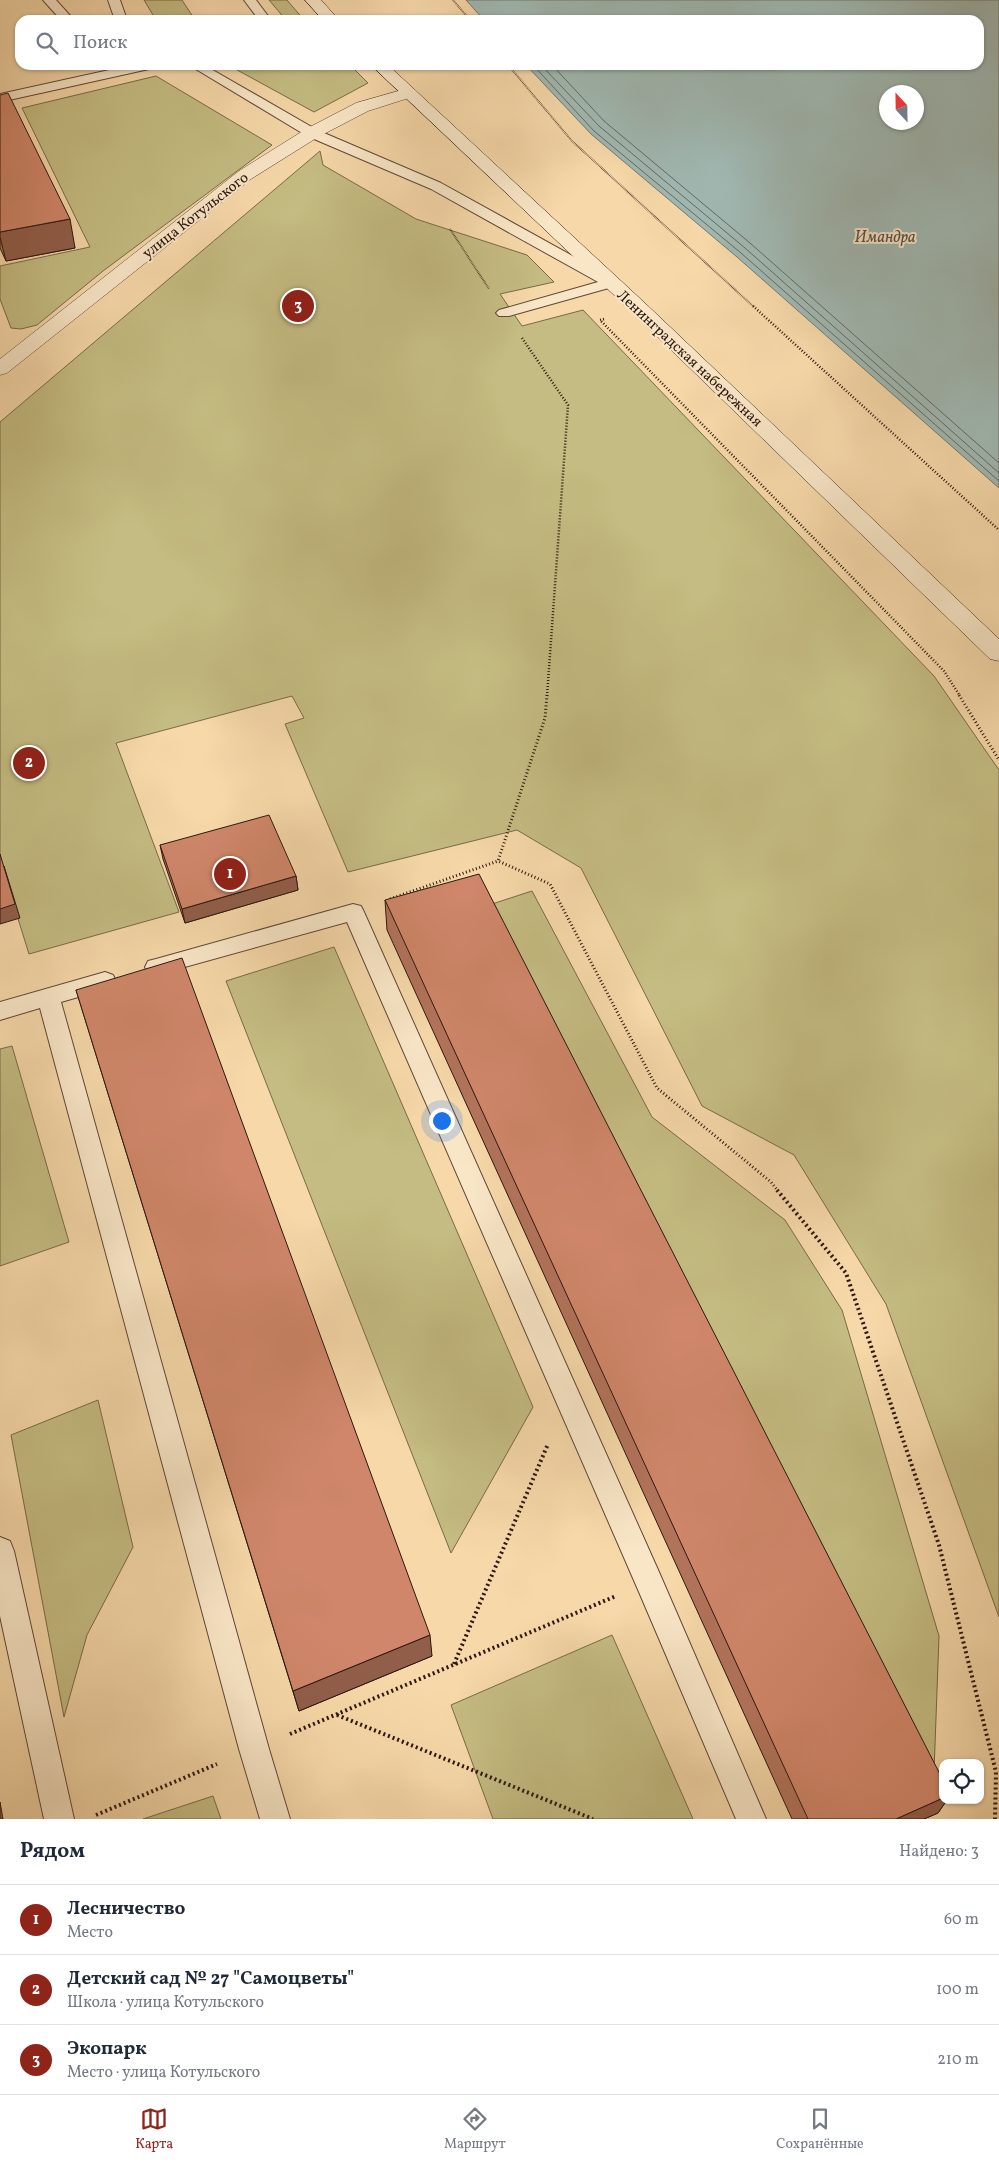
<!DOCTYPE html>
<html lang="ru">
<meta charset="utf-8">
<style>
:root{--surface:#fff;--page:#f6f6f7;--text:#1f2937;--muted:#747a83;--line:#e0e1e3;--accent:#8f2418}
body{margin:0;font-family:Vollkorn,serif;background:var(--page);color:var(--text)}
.controls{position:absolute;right:15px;bottom:15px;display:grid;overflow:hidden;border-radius:10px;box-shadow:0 1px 4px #0004}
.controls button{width:45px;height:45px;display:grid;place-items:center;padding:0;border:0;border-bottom:1px solid var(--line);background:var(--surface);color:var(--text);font:25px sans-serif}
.compass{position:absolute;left:879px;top:85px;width:45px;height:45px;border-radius:50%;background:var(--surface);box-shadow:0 1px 4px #0004;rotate:338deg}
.you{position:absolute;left:441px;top:1120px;width:18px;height:18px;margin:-12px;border:4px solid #fff;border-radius:50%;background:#1a73e8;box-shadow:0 0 0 8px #1a73e833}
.badge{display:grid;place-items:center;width:32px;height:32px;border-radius:50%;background:var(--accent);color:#fff;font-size:16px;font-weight:700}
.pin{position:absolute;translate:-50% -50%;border:2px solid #fff;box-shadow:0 1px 5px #0006}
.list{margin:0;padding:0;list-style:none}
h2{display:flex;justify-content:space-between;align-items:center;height:65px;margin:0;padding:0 20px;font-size:21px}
h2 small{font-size:16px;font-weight:400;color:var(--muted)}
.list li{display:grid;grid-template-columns:32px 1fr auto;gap:15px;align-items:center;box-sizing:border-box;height:70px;padding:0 20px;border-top:1px solid var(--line)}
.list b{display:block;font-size:19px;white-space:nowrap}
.list p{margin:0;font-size:16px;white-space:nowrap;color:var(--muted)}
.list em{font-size:16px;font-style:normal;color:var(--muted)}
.icon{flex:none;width:28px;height:28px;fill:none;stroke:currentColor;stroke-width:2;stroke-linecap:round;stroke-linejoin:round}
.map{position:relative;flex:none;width:999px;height:1819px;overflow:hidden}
.search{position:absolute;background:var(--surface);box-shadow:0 1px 4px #0004;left:15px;right:15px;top:15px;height:55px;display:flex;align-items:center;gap:12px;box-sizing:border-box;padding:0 18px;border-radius:15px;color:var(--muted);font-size:19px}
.sheet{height:275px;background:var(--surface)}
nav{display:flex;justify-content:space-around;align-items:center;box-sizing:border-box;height:70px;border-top:1px solid var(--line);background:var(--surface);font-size:14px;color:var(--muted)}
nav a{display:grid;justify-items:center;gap:2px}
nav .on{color:var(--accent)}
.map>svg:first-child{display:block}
.green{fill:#c4bc82;stroke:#786a48}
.water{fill:#a0b8b2;stroke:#727871;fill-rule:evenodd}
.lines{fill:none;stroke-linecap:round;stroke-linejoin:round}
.shore{stroke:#666860;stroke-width:1}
.service-casing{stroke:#5f4736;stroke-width:2}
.minor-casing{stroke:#5f4736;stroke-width:1}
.secondary-casing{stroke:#2d170f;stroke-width:1}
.path-far3{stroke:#2d170f;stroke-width:2;stroke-dasharray:0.5 1;stroke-linecap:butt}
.path-far2{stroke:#2d170f;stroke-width:2.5;stroke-dasharray:1 2;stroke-linecap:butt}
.path-far1{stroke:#2d170f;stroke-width:3;stroke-dasharray:1 2.5;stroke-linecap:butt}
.path{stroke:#2d170f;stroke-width:4;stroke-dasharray:2 3;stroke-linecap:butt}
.service{fill:#f9e6c7;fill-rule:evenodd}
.minor{fill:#f9e6c7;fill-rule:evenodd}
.secondary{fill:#f9e6c7;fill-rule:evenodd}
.wall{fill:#b2735b;stroke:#2d170f}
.shaded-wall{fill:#915e4a;stroke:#2d170f}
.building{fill:#cf866a;stroke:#2d170f}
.labels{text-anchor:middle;stroke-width:4;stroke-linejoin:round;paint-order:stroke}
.far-street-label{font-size:15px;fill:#2d170f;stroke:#f9e6c7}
.far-water-label{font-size:16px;font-style:italic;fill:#554f48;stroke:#f9e6c7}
</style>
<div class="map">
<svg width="999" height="1819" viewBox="0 0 999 1819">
<rect width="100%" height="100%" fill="#f6d8a9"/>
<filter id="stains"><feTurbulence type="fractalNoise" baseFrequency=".004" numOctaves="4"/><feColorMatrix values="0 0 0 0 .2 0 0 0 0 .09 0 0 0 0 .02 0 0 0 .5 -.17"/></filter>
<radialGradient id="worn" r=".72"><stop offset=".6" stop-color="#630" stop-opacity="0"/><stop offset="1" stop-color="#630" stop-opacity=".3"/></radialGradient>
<!-- green -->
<path class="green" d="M144 0H182L195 20H156Z
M269 0H287L304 20H286Z
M228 65H350L368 83 314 112Z
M156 76 272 145 103 271 37 325 21 329 11 328 0 299V266L90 247 22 108Z
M320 151 323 165 416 219 527 255 554 282 500 294 522 326 583 310 934 676 999 770V1617L886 1304 794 1155 702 1106 581 868 517 830 348 872 285 724 304 718 292 696 116 743 179 912 29 954 0 861V422Z
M532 891 652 1117 785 1220 842 1310 939 1636 934 1772 492 904Z
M334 947 533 1407 451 1553 226 981Z
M12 1046 69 1242 0 1266V1049Z
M98 1400 133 1547 87 1635 64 1717 11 1435Z
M612 1635 693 1819H493L451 1705Z
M213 1796 221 1819H143Z"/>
<!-- water -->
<path class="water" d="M466 0H999V488L737 257 591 134 526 65H979V20H484ZM886 92H916V122H886Z"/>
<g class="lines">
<!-- shore -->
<path class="shore" d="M533 65 594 131 741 253 999 481
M541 65 599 126 745 248 999 473
M552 65 604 121 750 243 999 463"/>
<defs>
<path id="service" d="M43 0H56L74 20H61Z
M108 0H120L127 20H115Z
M244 0H256L271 20H259Z
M132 65H155L149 69 0 102V94Z
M189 65H204L317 130 441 183 616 280 618 283 616 286 509 316H499L496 313 499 310 598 282 431 189 307 136Z
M353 904 361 906 364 912 659 1572 766 1819H736L639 1592 347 922 156 975 148 973 145 967 148 961 156 959Z
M105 972 113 975 116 981 113 987 61 1002 269 1749 290 1819H260L239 1749 40 1008 0 1020V1002Z
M0 1537 10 1541 14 1551 74 1819H44L0 1616Z"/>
<path id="minor" d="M409 88 415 90 417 93 415 96 368 111 318 137 251 179 7 373 0 375V359L239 171 306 129 356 103Z"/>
<path id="secondary" d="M305 0H321L339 20H323Z
M371 65H388L647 305 999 639V661L990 659 633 313Z"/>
</defs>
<!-- service casing -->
<use href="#service" class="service-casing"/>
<!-- minor casing -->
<use href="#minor" class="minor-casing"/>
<!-- secondary casing -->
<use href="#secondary" class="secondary-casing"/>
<!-- path-far3 -->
<path class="path-far3" d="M453 0 470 20
M508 65 572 141 754 307
M450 229 489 289"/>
<!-- path-far2 -->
<path class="path-far2" d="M753 306 999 530
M604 319 600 320 944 671 960 696
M522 338 568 405 547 696"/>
<!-- path-far1 -->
<path class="path-far1" d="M547 695 545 718 498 861 550 884 657 1088 771 1182 778 1191
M959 695 999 760
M390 899 498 861"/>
<!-- path -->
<path class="path" d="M777 1190 846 1273 939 1545 996 1772 995 1819
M454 1664 548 1444
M337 1715 593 1819
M290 1734 616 1596
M96 1815 217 1764"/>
<!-- service -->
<use href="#service" class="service"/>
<!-- minor -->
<use href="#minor" class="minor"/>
<!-- secondary -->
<use href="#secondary" class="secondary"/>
</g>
<!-- wall -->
<path class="wall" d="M0 95 75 248 6 261 0 248Z
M160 845 296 876 298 890 185 923 163 859Z
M385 900 943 1800H947L938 1813 924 1819H792L387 930Z
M76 990 432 1656 299 1711Z"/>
<!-- shaded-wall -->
<path class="shaded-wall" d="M70 219 75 248 6 261 0 237V232Z
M4 866 20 918 0 924V909Z
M296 876 298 890 185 923 182 909Z
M430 1635 432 1656 299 1711 293 1691Z
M943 1798V1800H947L938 1813 924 1819H896Z
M0 1802 3 1819H0Z"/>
<!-- building -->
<path class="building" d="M8 93 70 219 0 232V95Z
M269 815 296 876 182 909 160 845Z
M0 854 15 904 0 909Z
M479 874 943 1780V1798L896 1819H808L385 900Z
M182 958 430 1635 293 1691 76 990Z"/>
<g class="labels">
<!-- far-street labels -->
<g class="far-street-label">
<text transform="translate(195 215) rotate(-38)" y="5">улица Котульского</text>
<text transform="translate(690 358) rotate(43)" y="5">Ленинградская набережная</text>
</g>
<!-- far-water labels -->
<g class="far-water-label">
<text x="885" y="242">Имандра</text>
</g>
</g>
<rect width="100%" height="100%" filter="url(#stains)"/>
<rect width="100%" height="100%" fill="url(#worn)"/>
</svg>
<div class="controls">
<button><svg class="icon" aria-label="locate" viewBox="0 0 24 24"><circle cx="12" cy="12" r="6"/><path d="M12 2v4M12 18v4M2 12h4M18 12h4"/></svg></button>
</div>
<svg class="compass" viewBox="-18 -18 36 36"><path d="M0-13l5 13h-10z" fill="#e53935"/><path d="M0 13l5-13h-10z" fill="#747a83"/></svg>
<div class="you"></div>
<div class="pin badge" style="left:230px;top:874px">1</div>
<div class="pin badge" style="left:29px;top:763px">2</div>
<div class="pin badge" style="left:298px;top:306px">3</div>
<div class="search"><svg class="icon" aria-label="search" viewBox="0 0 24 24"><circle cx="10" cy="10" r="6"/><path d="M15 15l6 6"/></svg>Поиск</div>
</div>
<section class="sheet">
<h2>Рядом<small>Найдено: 3</small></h2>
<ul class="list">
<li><span class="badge">1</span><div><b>Лесничество</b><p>Место</p></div><em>60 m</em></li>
<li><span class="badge">2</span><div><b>Детский сад № 27 &quot;Самоцветы&quot;</b><p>Школа · улица Котульского</p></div><em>100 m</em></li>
<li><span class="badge">3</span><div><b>Экопарк</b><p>Место · улица Котульского</p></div><em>210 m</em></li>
</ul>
</section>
<nav>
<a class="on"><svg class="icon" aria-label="map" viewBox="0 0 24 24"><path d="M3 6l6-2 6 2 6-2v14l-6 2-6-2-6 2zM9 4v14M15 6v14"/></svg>Карта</a>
<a><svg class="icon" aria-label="directions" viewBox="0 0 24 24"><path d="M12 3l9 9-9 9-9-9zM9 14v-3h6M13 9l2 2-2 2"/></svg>Маршрут</a>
<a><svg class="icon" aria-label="saved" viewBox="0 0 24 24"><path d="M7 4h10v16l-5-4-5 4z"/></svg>Сохранённые</a>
</nav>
